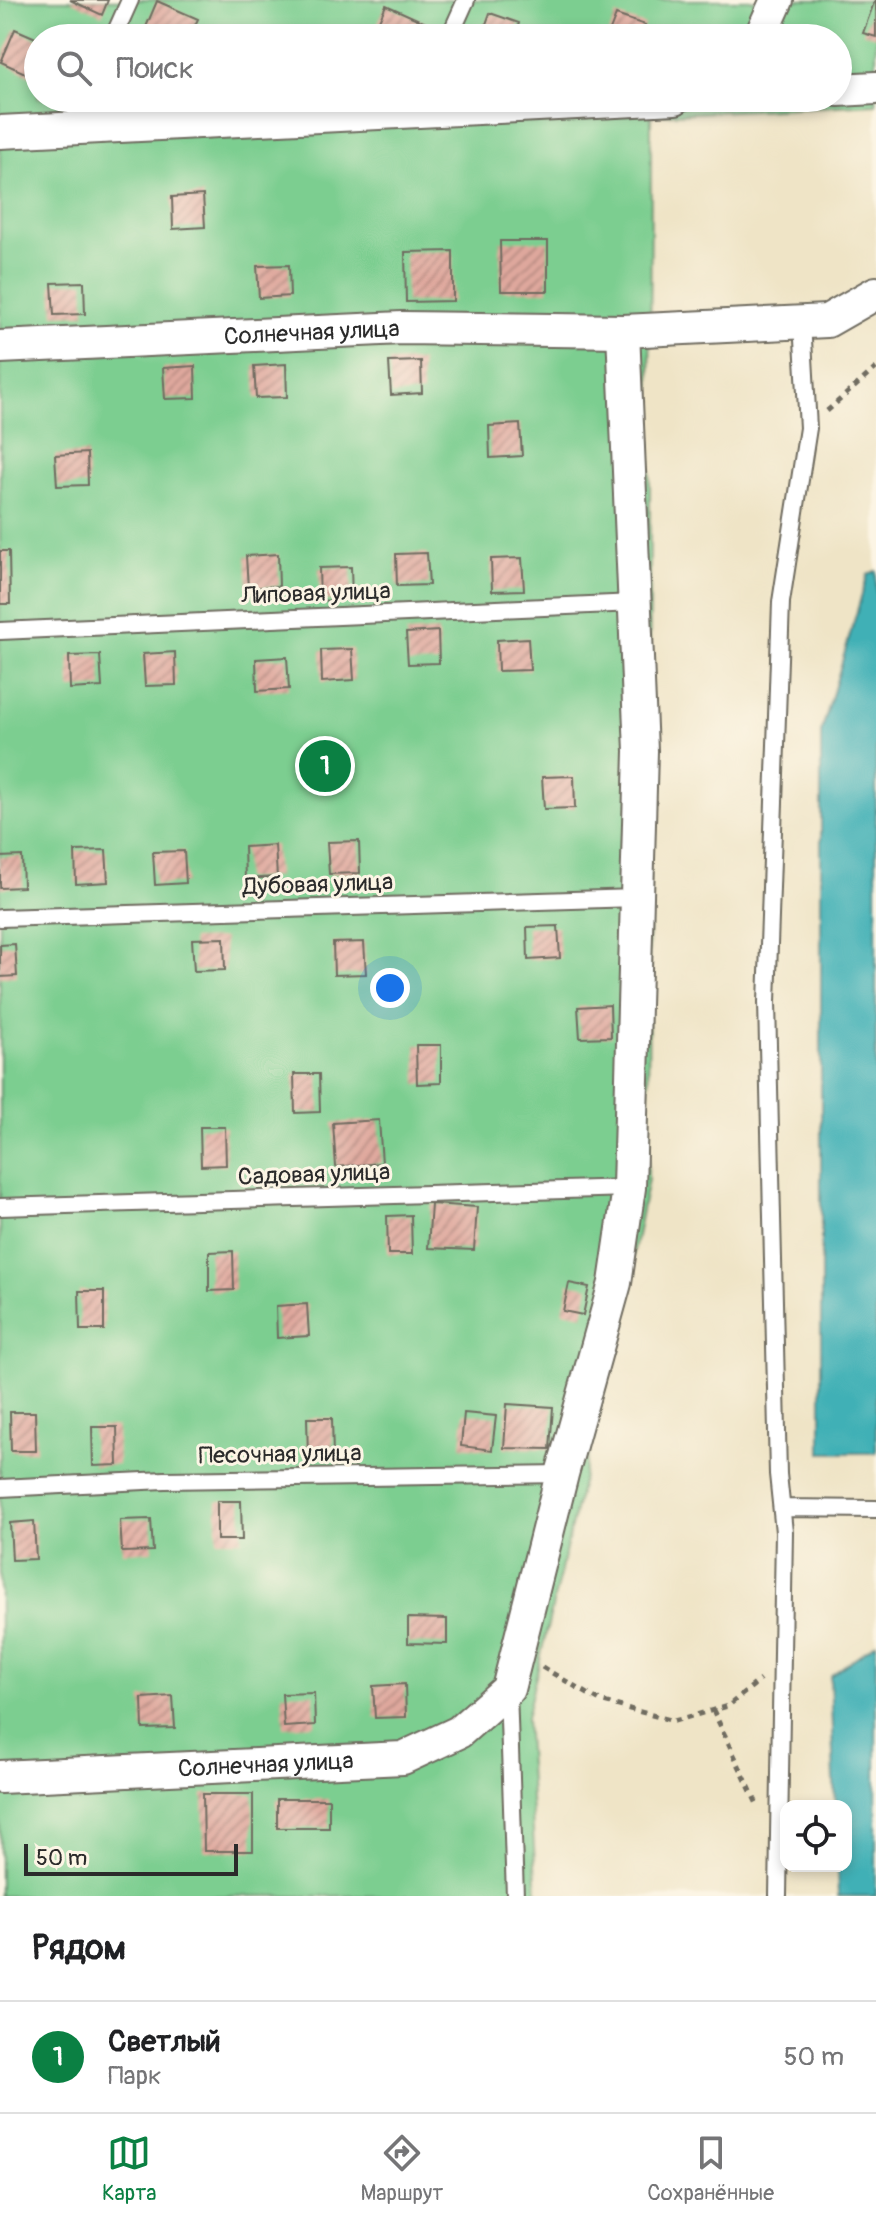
<!DOCTYPE html>
<html lang="ru">
<meta charset="utf-8">
<style>
:root{--surface:#fff;--page:#f2f2f2;--text:#202124;--muted:#757577;--line:#e0e0e0;--accent:#0b8043}
body{margin:0;font-family:Pangolin,sans-serif;background:var(--page);color:var(--text)}
.controls{position:absolute;right:24px;bottom:24px;display:grid;overflow:hidden;border-radius:16px;box-shadow:0 4px 12px #0003}
.controls button{width:72px;height:72px;display:grid;place-items:center;padding:0;border:0;border-bottom:2px solid var(--line);background:var(--surface);color:var(--text);font:40px sans-serif}
.scale{position:absolute;left:24px;bottom:20px;width:214px;box-sizing:border-box;padding-left:8px;border:4px solid #2b2b2b;border-top:0;font-size:22px;line-height:28px;white-space:nowrap;color:#2b2b2b;-webkit-text-stroke:6px #fcf5e5;paint-order:stroke}
.you{position:absolute;left:390px;top:988px;width:28px;height:28px;margin:-20px;border:6px solid #fff;border-radius:50%;background:#1a73e8;box-shadow:0 0 0 12px #1a73e833}
.badge{display:grid;place-items:center;width:52px;height:52px;border-radius:50%;background:var(--accent);color:#fff;font-size:26px;font-weight:700}
.pin{position:absolute;translate:-50% -50%;border:4px solid #fff;box-shadow:0 2px 8px #0006}
.list{margin:0;padding:0;list-style:none}
h2{display:flex;justify-content:space-between;align-items:center;height:104px;margin:0;padding:0 32px;font-size:34px}
h2 small{font-size:26px;font-weight:400;color:var(--muted)}
.list li{display:grid;grid-template-columns:52px 1fr auto;gap:24px;align-items:center;box-sizing:border-box;height:112px;padding:0 32px;border-top:2px solid var(--line)}
.list b{display:block;font-size:30px;white-space:nowrap}
.list p{margin:0;font-size:26px;white-space:nowrap;color:var(--muted)}
.list em{font-size:26px;font-style:normal;color:var(--muted)}
.icon{flex:none;width:44px;height:44px;fill:none;stroke:currentColor;stroke-width:2;stroke-linecap:round;stroke-linejoin:round}
.map{position:relative;flex:none;width:876px;height:1896px;overflow:hidden}
.search{position:absolute;background:var(--surface);box-shadow:0 4px 12px #0003;left:24px;right:24px;top:24px;height:88px;display:flex;align-items:center;gap:20px;box-sizing:border-box;padding:0 28px;border-radius:44px;color:var(--muted);font-size:30px}
.sheet{height:216px;background:var(--surface)}
nav{display:flex;justify-content:space-around;align-items:center;box-sizing:border-box;height:112px;border-top:2px solid var(--line);background:var(--surface);font-size:22px;color:var(--muted)}
nav a{display:grid;justify-items:center;gap:4px}
nav .on{color:var(--accent)}
.map>svg:first-child{display:block}
.garden{fill:#7cce90;stroke:#547c5e;stroke-width:2;fill-rule:evenodd}
.water{fill:#3fb0b6;stroke:#356e70;stroke-width:2}
.building{fill:url(#building-hatch)}
.lines{fill:none;stroke-linecap:round;stroke-linejoin:round}
.lane-casing{stroke:#706c61;stroke-width:20}
.street-casing{stroke:#706c61;stroke-width:36}
.path{stroke:#706c61;stroke-width:5;stroke-dasharray:6 6;stroke-linecap:butt}
.lane{stroke:#fff;stroke-width:16}
.street{stroke:#fff;stroke-width:32}
.labels{text-anchor:middle;stroke-width:6;stroke-linejoin:round;paint-order:stroke}
.street-label{font-size:24px;fill:#2b2b2b;stroke:#fcf5e5}
</style>
<div class="map">
<svg width="876" height="1896" viewBox="0 0 876 1896">
<defs>
<pattern id="building-hatch" width="6" height="6" patternUnits="userSpaceOnUse" patternTransform="scale(2)"><rect width="6" height="6" fill="#dfa89d"/><path d="M-1 1l2-2M0 6l6-6M5 7l2-2" fill="none" stroke="#b58980"/></pattern>
</defs>
<rect width="100%" height="100%" fill="#fcf5e5"/>
<filter id="ink" filterUnits="userSpaceOnUse"><feTurbulence type="fractalNoise" baseFrequency=".0125" numOctaves="2"/><feDisplacementMap in="SourceGraphic" scale="16" xChannelSelector="R" yChannelSelector="G"/><feConvolveMatrix kernelMatrix="1 2 1 2 8 2 1 2 1" color-interpolation-filters="sRGB"/></filter>
<filter id="wash" filterUnits="userSpaceOnUse"><feTurbulence type="fractalNoise" baseFrequency=".006" numOctaves="4" result="noise"/><feDisplacementMap in="SourceGraphic" scale="32" xChannelSelector="R" yChannelSelector="G"/><feGaussianBlur stdDeviation="1.8" result="paint"/><feColorMatrix in="noise" values="0 0 0 0 0 0 0 0 0 0 0 0 0 0 0 0 0 1.4 0 .05"/><feComposite in="paint" operator="in"/></filter>
<g filter="url(#wash)">
<rect width="100%" height="100%" fill="#efe4c6"/>
<!-- garden -->
<path class="garden" d="M0 0H876V104L651 115 648 1179 623 1308 526 1718 537 1896H0ZM38 38H838V98H38Z"/>
<!-- water -->
<path class="water" d="M876 571V1453H821V733L868 574Z
M876 1643V1896H838L837 1866H846V1806H835L830 1676Z"/>
<g id="blocks">
<!-- building -->
<path class="building" d="M70 0H108L102 15Z
M875 0H876V37L863 33Z
M157 1 198 19 189 38H153L143 34Z
M386 5 426 23 420 38H371Z
M490 13 519 23 514 38H481Z
M616 15 645 25 641 38H607Z
M15 29 38 39V79L1 62Z
M203 195 205 227 173 229 172 197Z
M500 241H548V291H501Z
M453 251V301L406 302 405 252Z
M289 265 290 296 259 298 257 266Z
M84 282 85 314 54 315 52 283Z
M421 361 422 393 391 395 389 362Z
M286 364 287 397 256 398 254 366Z
M195 366 196 398 165 399 163 368Z
M520 424 522 456 490 458 489 426Z
M87 453 88 485 57 486 55 455Z
M0 551H9L10 604H0Z
M427 553 429 585 397 586 396 554Z
M278 554 279 586 248 588 246 556Z
M522 558 524 590 492 591 491 559Z
M351 567 352 599 320 601 319 568Z
M438 631 439 663 408 664 406 633Z
M528 638 530 670 498 671 497 640Z
M352 649 354 680 322 682 321 650Z
M175 652 176 685 145 686 143 654Z
M100 655 102 687 70 689 69 656Z
M287 657 289 689 257 691 256 659Z
M574 776 575 808 544 809 542 777Z
M359 841 360 873 329 874 327 842Z
M275 845 277 877 245 879 244 847Z
M106 850 108 882 76 884 75 851Z
M184 851 186 883 155 885 153 852Z
M22 856 23 887 0 888V857Z
M558 926 560 958 528 960 527 927Z
M224 938 225 970 194 971 192 939Z
M364 942 366 974 334 975 333 943Z
M15 944 17 976 0 977V945Z
M610 1005 611 1037 580 1038 578 1007Z
M416 1045H441V1083L417 1084Z
M294 1074H319L320 1112 295 1113Z
M379 1120 382 1163 336 1167 333 1123Z
M200 1127H225L226 1165 201 1166Z
M431 1204 477 1207 474 1250 428 1248Z
M411 1215 412 1254H388L387 1216Z
M233 1251 234 1290 209 1291V1252Z
M569 1283 589 1287 583 1315 563 1311Z
M79 1291H104V1330H80Z
M307 1304 309 1336 277 1338 276 1306Z
M507 1404 553 1407 550 1449 504 1448Z
M10 1412H35L36 1451H11Z
M464 1413 496 1416 492 1450 461 1446Z
M307 1418H332L333 1456 308 1457Z
M92 1427H117L118 1465 93 1466Z
M217 1501H241L242 1540H217Z
M151 1519 153 1551 122 1552 120 1520Z
M34 1521 36 1559 12 1560 10 1523Z
M408 1618 447 1619V1644L408 1643Z
M405 1684 406 1717 375 1718 373 1686Z
M314 1693 315 1725 284 1727 282 1694Z
M173 1696 175 1728 143 1729 142 1698Z
M203 1794H253V1851H204Z
M277 1799H329V1828H277Z"/>
</g>
</g>
<g filter="url(#ink)">
<use href="#blocks" fill-opacity="0" stroke="#706c61" stroke-width="2"/>
<g class="lines">
<defs>
<path id="lane" d="M113 38 130 0
M449 38 466 0
M70 129 84 98
M0 631 635 603
M0 918 637 898
M0 1207 629 1188
M0 1488 165 1480 562 1474
M782 1508 876 1509
M508 1690 515 1896
M778 1896 784 1532 778 1474 767 1002 781 602 808 428 802 322"/>
<g id="street">
<path d="M760 38 777 0"/>
<path d="M838 90 876 88"/>
<path d="M0 132 675 98"/>
<path id="s1" d="M0 347 402 328 623 331"/>
<path id="s2" d="M0 1777 403 1758 459 1732 508 1689 562 1474 615 1283 629 1188 641 751 623 331 827 321 876 293"/>
</g>
</defs>
<!-- lane casing -->
<use href="#lane" class="lane-casing"/>
<!-- street casing -->
<use href="#street" class="street-casing"/>
<!-- path -->
<path class="path" d="M827 411 876 368
M542 1667 600 1701 674 1721 728 1706 760 1680
M713 1710 757 1804"/>
<!-- lane -->
<use href="#lane" class="lane"/>
<!-- street -->
<use href="#street" class="street"/>
</g>
</g>
<g class="labels">
<!-- street labels -->
<g class="street-label">
<text dy="8" stroke="none"><textPath href="#s1" startOffset="312">Солнечная улица</textPath></text>
<text transform="translate(316 593) rotate(-2)" y="8">Липовая улица</text>
<text transform="translate(318 884) rotate(-2)" y="8">Дубовая улица</text>
<text transform="translate(314 1174) rotate(-2)" y="8">Садовая улица</text>
<text transform="translate(280 1454) rotate(-1)" y="8">Песочная улица</text>
<text dy="8" stroke="none"><textPath href="#s2" startOffset="266">Солнечная улица</textPath></text>
</g>
</g>
</svg>
<div class="controls">
<button><svg class="icon" aria-label="locate" viewBox="0 0 24 24"><circle cx="12" cy="12" r="6"/><path d="M12 2v4M12 18v4M2 12h4M18 12h4"/></svg></button>
</div>
<div class="scale">50 m</div>
<div class="you"></div>
<div class="pin badge" style="left:325px;top:766px">1</div>
<div class="search"><svg class="icon" aria-label="search" viewBox="0 0 24 24"><circle cx="10" cy="10" r="6"/><path d="M15 15l6 6"/></svg>Поиск</div>
</div>
<section class="sheet">
<h2>Рядом<small></small></h2>
<ul class="list">
<li><span class="badge">1</span><div><b>Светлый</b><p>Парк</p></div><em>50 m</em></li>
</ul>
</section>
<nav>
<a class="on"><svg class="icon" aria-label="map" viewBox="0 0 24 24"><path d="M3 6l6-2 6 2 6-2v14l-6 2-6-2-6 2zM9 4v14M15 6v14"/></svg>Карта</a>
<a><svg class="icon" aria-label="directions" viewBox="0 0 24 24"><path d="M12 3l9 9-9 9-9-9zM9 14v-3h6M13 9l2 2-2 2"/></svg>Маршрут</a>
<a><svg class="icon" aria-label="saved" viewBox="0 0 24 24"><path d="M7 4h10v16l-5-4-5 4z"/></svg>Сохранённые</a>
</nav>
